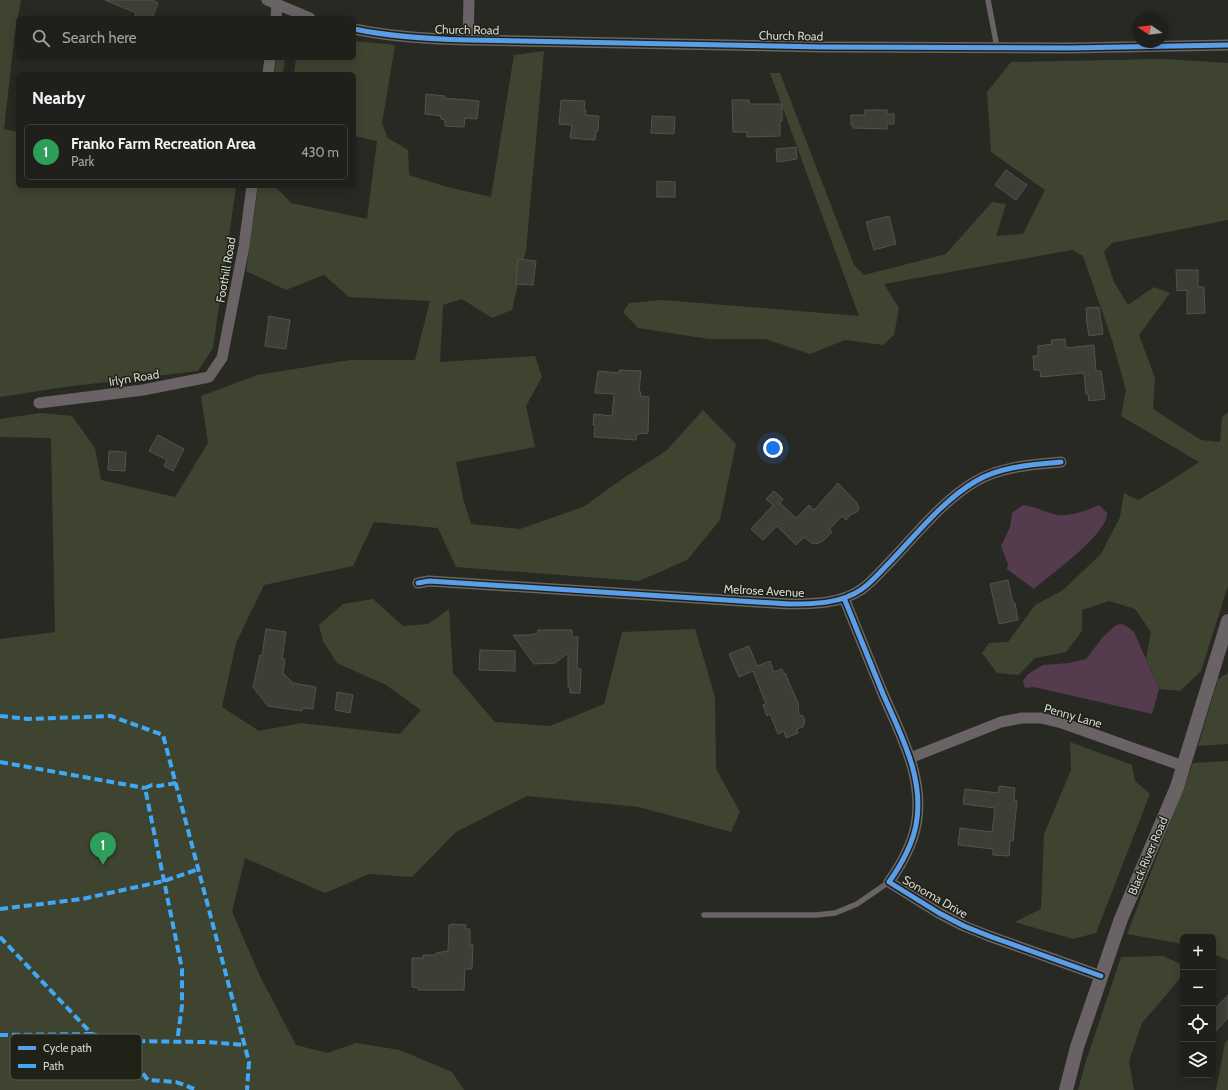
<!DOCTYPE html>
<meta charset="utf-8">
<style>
:root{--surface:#1f1f1b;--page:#2c2c28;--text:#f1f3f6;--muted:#a1a2a3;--line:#3c3d3a;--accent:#bca0f2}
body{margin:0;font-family:Cabin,sans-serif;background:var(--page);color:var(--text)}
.controls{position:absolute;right:12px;bottom:12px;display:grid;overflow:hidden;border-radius:6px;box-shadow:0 2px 10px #0003}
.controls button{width:36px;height:36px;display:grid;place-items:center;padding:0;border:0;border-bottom:1px solid var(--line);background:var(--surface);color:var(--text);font:20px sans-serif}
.compass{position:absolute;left:1132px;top:12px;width:36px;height:36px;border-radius:50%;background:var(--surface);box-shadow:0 2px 10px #0003;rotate:283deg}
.you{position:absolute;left:773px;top:448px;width:14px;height:14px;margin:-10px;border:3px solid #fff;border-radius:50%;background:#1a73e8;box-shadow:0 0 0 6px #1a73e833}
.badge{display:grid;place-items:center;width:26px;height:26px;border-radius:50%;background:var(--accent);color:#fff;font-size:13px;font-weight:700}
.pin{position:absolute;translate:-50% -33px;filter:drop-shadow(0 1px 2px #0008)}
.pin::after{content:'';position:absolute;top:21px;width:14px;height:12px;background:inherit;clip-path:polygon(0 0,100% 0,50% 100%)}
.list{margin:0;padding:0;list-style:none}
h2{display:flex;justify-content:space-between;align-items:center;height:52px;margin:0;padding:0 16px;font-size:17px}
h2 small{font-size:13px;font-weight:400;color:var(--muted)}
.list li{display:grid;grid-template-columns:26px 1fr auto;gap:12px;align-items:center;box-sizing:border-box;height:56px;margin:0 8px 8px;padding:0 8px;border:1px solid var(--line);border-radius:6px}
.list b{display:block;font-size:15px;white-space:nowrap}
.list p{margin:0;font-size:13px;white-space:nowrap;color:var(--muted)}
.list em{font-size:13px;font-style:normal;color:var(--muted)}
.icon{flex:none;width:22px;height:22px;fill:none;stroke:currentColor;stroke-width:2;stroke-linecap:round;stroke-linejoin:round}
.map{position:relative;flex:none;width:1228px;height:1090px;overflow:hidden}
.search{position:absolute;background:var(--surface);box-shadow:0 2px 10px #0003;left:16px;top:16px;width:340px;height:44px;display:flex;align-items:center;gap:10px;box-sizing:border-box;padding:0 14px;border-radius:6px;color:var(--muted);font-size:15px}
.panel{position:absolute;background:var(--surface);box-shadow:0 2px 10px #0003;left:16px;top:72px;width:340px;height:116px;border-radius:6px}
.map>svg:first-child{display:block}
.green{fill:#3f4431}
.water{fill:#553b4e}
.building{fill:#3d3e36;stroke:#52524e}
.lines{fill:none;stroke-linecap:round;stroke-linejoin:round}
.service{stroke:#6a6366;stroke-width:5.5}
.minor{stroke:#6a6366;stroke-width:11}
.tertiary{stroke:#6a6366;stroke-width:14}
.quiet{stroke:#3fa9f5;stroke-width:4;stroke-dasharray:8 4;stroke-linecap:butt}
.cycleway-casing{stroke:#202218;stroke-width:8}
.cycleway{stroke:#5a9eea;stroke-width:5}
.labels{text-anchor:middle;stroke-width:3;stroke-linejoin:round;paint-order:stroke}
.street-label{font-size:12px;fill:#d4d6cf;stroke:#202218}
.key{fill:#202218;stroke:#56584f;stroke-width:1}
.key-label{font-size:11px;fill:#d4d6cf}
</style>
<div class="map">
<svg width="1228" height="1090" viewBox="0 0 1228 1090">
<rect width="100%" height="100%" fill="#292924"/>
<!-- green -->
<path class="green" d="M0 0H21L15 32 4 129 18 132V186L236 187 213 348 198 371 65 387 0 397Z
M354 41 395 45 382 123 388 138 408 150 409 175 451 188 491 197 514 55 544 51 526 250 512 310 492 318 462 299 443 305 440 362 535 356 542 377 526 406 535 447 456 462 463 498 471 524 520 529 583 507 628 475 666 451 703 410 736 444 720 520 687 560 639 581 456 567 438 528 374 522 353 566 264 585 236 643 222 707 259 731 301 723 400 734 421 710 386 685 337 663 323 641 319 625 343 604 373 599 403 626 428 624 449 609 453 673 495 722 550 726 604 704 622 632 695 629 715 697 716 769 740 812 731 832 639 807 527 796 456 832 412 877 369 874 325 893 245 858 232 912 260 976 296 1045 327 1053 356 1043 400 1050 452 1072 464 1090H0V639L55 632 51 438 0 437V419L41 413 72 416 95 448 101 480 175 497 208 443 201 396 257 375 350 360H415L430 301 349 297 324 275 286 290 246 271 258 186H275L291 203 367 219 377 141 354 136V74H294L296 58H354Z
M276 58H285L283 74H274Z
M1162 59 1228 63V220L1112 243 1104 252 1114 282 1128 305 1154 287 1170 293 1139 335 1155 378 1153 409 1201 440 1220 442 1222 417 1228 412V586L1201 671 1180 691 1159 689 1146 659 1151 632 1135 609 1109 601 1082 610V631L1066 652 1035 658 1019 675 997 673 982 653 989 643 1008 642 1035 605 1062 591 1101 554 1120 517 1124 493 1138 500 1164 485 1199 462 1121 416 1126 390 1112 340 1083 256 1072 250 884 284 899 308 894 335 883 345 845 340 810 354 766 339H709L638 328 623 312 629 303 663 300 859 316 770 73H780L854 265 864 275 946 254 992 202 1006 204 996 236 1023 234 1045 190 991 152 987 92 1011 62Z
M1228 673V744L1198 746 1218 679Z
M1070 742 1132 765 1135 781 1150 794 1096 933 1073 939 1015 922 1041 909 1044 834 1071 770Z
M1228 761V960L1213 954V937H1183V944L1127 934 1193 763Z
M1163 956 1183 965V975L1142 1023 1129 1061 1134 1090H1078L1086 1061 1121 957Z
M1228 1040V1090H1216L1225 1043Z"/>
<!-- water -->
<path class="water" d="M1023 505C1034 506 1042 511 1053 514 1068 518 1085 511 1099 505L1107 513C1108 534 1050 575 1034 589L1007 569 1008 564 1001 546 1010 527 1012 513Z
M1122 624 1128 627 1134 632 1159 689 1152 714 1034 687 1025 688 1023 681 1028 674 1043 665 1069 663 1086 659 1103 637 1116 625Z"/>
<!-- building -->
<path class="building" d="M105 0H152L158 3 152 18H134L136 13Z
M426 94 445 96 444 98 479 101 477 119 465 118 464 127 445 126V120L441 119V116L425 114Z
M561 100 585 101 584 110H586L585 115 599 116 598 131H596L595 140 570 138 572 125 559 124Z
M732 100H749V104H782V121H780V136L747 137V132H733Z
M865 110H887V114H894V124H887V129L853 128V125H851V115H865Z
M652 116 675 117 674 134 651 133Z
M796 147 797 159 777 162 776 149Z
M1006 170 1027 185 1016 200 995 185Z
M657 181 675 182V197H657Z
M889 216 896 244 874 250 866 222Z
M518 259 536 261 533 285 516 284Z
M1176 270H1198V287H1204L1205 313 1187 314V290L1177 291Z
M1099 307 1103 334 1089 336 1086 317 1087 316 1086 308Z
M269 316 290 320 286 349 265 346Z
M1065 339 1066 348 1094 345 1096 371H1101L1105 399 1089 401 1088 394H1086L1084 373 1041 377 1040 370H1034L1033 356H1038V346L1052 344 1051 340Z
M619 370 641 371 639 392H641L640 396 649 397 648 433 637 434 636 440 594 437 595 425H593L594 414 612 416 614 394 595 393 598 371 619 373Z
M158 435 184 449 173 471 164 466 167 460 149 451Z
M109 451 126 452 125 471 108 470Z
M838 483 857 503 859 509 857 512 850 515 846 520 842 516 829 530 832 532 824 540 819 543 813 544 804 537 796 545 777 526 763 540 751 529 773 505 766 499 774 491 783 499 780 503 796 518 809 505 814 510Z
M1008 580 1013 603H1015L1018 620 999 624 990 584Z
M266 629 286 632 282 659H285L283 673 293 683 316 687 313 709 303 708 302 711 268 706 253 687 260 655 262 656Z
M538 630H572V637H578L577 668 581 669 580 693H570V687H568V653L555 663 534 664 513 635H530L531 634H538Z
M749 646 757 666 770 661 774 672 782 669 784 674 785 673 798 703 799 715 803 716 805 720 803 727 797 729 798 733 786 738 784 731 778 734 770 714 767 716 763 705 766 704 753 671 739 677 729 654Z
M480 650 515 651V671L479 670Z
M337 692 353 695 350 713 335 710Z
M999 786 1015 788 1014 800 1017 801 1013 841H1010L1009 856 993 855V849L958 845 960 828 992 832 995 808 963 804 965 789 998 793Z
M453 924 466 925 465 929H470V945H473L472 969H465L464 990H418L419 988 412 987V958H423V955H436V953L448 951 449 925Z
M1228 995V1018L1213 1034V1011Z"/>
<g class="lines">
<!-- service -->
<path class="service" d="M988 0 997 47
M704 915H816L835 913 857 904 889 882"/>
<!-- minor -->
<path class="minor" d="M267 0 310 18
M276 18 277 4
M354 29C392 37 429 39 468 40L823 47 1069 48 1228 45
M468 40 469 0
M268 74 270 58
M39 403 143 390 209 377 222 358 244 246 252 186
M418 583 429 581 789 604C813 604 841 604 862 589 872 582 881 571 890 562 917 534 942 501 976 481 1002 466 1032 465 1061 462
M844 598C857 630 870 662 883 694 901 735 925 779 916 825 912 846 901 865 889 882L939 913 964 926 989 936 1101 976
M910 758 1001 722 1022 718H1041L1062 723 1183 766"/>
<!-- tertiary -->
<path class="tertiary" d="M1066 1090 1077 1047 1121 919 1177 787 1228 621"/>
<!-- quiet -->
<path class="quiet" d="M0 716 28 719 111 716 163 735 249 1062 247 1090
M0 762 145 788
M176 783 159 786 152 785 145 788 182 969V1006L177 1042
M0 909 82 899 164 881 199 869
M0 937 92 1034 115 1041 207 1042 245 1045
M0 1035 92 1034
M126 1042 134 1062 148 1080 176 1082 197 1090"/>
<defs>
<path id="cycleway" d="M354 29C392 37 429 39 468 40L823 47 1069 48 1228 45
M418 583 429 581 789 604C813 604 841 604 862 589 872 582 881 571 890 562 917 534 942 501 976 481 1002 466 1032 465 1061 462
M844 598C857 630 870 662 883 694 901 735 925 779 916 825 912 846 901 865 889 882L939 913 964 926 989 936 1101 976"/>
</defs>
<!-- cycleway casing -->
<use href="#cycleway" class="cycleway-casing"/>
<!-- cycleway -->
<use href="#cycleway" class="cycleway"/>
</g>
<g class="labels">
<!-- street labels -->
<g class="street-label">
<text transform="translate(467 30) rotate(1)" y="4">Church Road</text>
<text transform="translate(791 36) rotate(1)" y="4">Church Road</text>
<text transform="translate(226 270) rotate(-80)" y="4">Foothill Road</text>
<text transform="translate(134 378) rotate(-9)" y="4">Irlyn Road</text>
<text transform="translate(764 591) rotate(3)" y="4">Melrose Avenue</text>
<text transform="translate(1073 716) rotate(16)" y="4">Penny Lane</text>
<text transform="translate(1148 856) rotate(-67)" y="4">Black River Road</text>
<text transform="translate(935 897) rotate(30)" y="4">Sonoma Drive</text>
</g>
</g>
<!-- legend -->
<rect x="10" y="1034" width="132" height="46" rx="6" class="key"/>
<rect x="18" y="1046" width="18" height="4" fill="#5a9eea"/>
<rect x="18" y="1064" width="18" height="4" fill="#3fa9f5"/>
<g class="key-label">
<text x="43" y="1052">Cycle path</text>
<text x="43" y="1070">Path</text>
</g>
</svg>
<div class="controls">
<button>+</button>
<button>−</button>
<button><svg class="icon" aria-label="locate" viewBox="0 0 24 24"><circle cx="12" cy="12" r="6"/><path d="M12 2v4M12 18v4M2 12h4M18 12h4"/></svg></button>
<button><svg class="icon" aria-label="layers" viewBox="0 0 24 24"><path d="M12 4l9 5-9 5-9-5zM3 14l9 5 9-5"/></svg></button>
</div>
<svg class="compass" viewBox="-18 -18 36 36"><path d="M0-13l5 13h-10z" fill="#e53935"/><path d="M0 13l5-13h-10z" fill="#a1a2a3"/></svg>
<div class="you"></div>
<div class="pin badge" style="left:103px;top:865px;background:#2e9e5b">1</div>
<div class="search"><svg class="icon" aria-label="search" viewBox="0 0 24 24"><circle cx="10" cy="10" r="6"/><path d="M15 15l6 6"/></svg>Search here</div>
<section class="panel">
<h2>Nearby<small></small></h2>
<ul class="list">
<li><span class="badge" style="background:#2e9e5b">1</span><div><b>Franko Farm Recreation Area</b><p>Park</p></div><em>430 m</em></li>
</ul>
</section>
</div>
